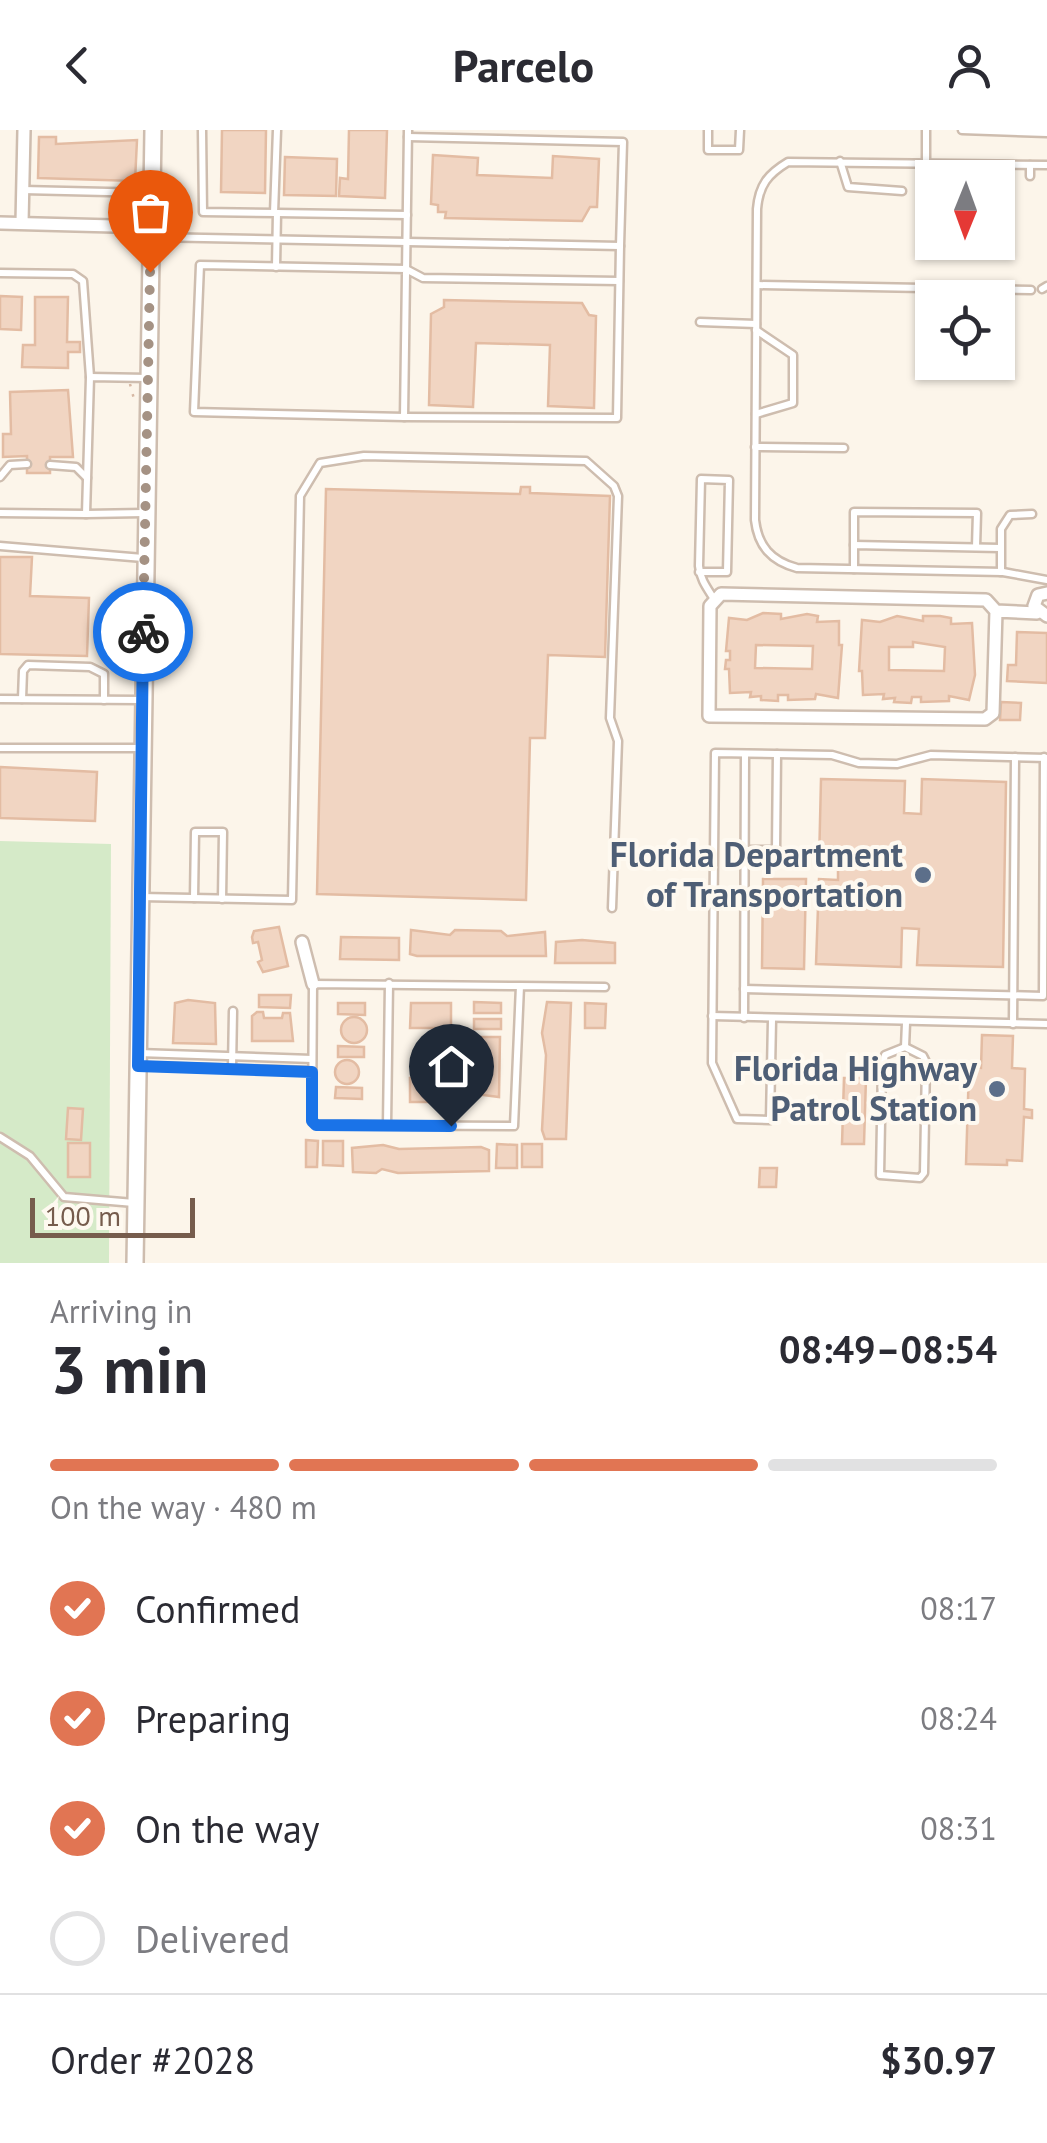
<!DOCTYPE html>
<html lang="en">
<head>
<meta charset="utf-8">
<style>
	:root { --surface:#fff; --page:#f2f2f3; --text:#2b2b33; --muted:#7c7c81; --line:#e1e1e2; --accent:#e17553 }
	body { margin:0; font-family:"PT Sans",sans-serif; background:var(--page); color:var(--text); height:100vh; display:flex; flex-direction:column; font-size:38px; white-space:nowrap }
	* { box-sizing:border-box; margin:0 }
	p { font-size:32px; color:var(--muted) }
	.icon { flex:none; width:55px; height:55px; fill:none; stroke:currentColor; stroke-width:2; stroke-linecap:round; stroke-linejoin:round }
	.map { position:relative; height:1133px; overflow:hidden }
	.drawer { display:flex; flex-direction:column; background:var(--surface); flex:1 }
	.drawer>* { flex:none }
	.needle { width:65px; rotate:181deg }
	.fabs { position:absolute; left:915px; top:30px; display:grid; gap:20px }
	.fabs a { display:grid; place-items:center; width:100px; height:100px; border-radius:0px; background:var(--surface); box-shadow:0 2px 8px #0004; font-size:50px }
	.scale { position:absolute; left:30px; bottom:25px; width:165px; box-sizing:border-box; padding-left:10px; border:5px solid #765c4d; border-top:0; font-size:28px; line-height:35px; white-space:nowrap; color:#765c4d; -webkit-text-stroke:8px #fef9f0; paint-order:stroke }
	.pin { position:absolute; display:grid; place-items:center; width:85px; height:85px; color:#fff; margin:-102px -42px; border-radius:50% 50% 50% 0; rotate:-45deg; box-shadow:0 0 10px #0007 }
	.pin .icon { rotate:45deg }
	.courier { position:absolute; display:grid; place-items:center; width:100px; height:100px; margin:-50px; border:8px solid #1a73e8; border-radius:50%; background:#fff; color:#222; box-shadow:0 2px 12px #0007 }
	.overview em { font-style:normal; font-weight:600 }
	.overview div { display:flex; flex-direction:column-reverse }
	.overview { display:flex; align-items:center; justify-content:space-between; height:170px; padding:0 50px }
	h1 { font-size:65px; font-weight:600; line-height:75px }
	.bar { display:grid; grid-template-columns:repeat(4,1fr); gap:15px 10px; align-content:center; height:120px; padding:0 50px }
	.bar i { height:12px; border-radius:8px; background:var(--line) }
	.bar .active { background:var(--accent) }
	.bar p { grid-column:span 4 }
	.line { display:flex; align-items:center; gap:25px; padding:0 50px; border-top:2px solid var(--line) }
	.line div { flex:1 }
	ol { padding:0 50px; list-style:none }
	li { display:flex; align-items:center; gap:30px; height:110px }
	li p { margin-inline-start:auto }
	li .icon { padding:10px; border-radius:50%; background:var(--accent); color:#fff; stroke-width:4 }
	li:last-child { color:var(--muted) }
	li i { width:55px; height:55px; border:5px solid var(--line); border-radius:50% }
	header { display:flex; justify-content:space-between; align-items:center; height:130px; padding:0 50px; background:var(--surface); font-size:45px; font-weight:600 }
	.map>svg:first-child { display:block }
</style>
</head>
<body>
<header><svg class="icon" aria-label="back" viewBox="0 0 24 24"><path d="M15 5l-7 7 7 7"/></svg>Parcelo<svg class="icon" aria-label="person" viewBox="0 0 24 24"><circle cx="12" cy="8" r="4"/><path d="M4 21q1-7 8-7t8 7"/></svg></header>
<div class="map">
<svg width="1047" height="1133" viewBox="0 0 1047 1133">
	<rect width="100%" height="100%" fill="#fcf5ea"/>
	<polygon fill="#d5eac8" points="0,711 111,714 109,1133 0,1133"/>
	<g fill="#f1d5c2" stroke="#e3bca3" stroke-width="2.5" fill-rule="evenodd">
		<polygon points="222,0 266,0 265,63 221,62"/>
		<polygon points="349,0 387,0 385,68 339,66 340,48 348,49"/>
		<polygon points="39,7 56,7 56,14 137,10 135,51 38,48"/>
		<polygon points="433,25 478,28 477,45 552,48 553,26 599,29 597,77 590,77 582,91 445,88 446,82 438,82 438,75 431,74"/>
		<polygon points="285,27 337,29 336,66 284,65"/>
		<polygon points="0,166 22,167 21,200 0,199"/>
		<polygon points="35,167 68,167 67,212 80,212 80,222 68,222 68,238 22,237 23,215 35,215"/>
		<polygon points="444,170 582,173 589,185 596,186 594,278 548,276 550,215 476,213 473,277 429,275 431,184 444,177"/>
		<polygon points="68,260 73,327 50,327 50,343 27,343 27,326 3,327 3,304 11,304 10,262"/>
		<polygon points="521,357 530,357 530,363 610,366 605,527 548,525 545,608 530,608 526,770 317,764 326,359 520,364"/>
		<polygon points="0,427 32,427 30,466 89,468 87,526 0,524"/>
		<path d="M763 483 781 484V489L807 484 818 486 817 492 839 491V515H842L838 568 816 564 815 569 788 570V565H778V571L761 570V566L750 567 751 562 730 563 729 539H725L726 530H730V521H726L729 488 747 490ZM756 515 813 516 812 539 755 538Z"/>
		<path d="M897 486 923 491V486H940L951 488V494L972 493 975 545 969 570 949 566V571L921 572V567H912L911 573 894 572 895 568 883 569 884 564 863 565 862 541H859L862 490 880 492ZM913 512 945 517 944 541 889 540V517H913Z"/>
		<polygon points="1017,502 1047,503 1047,553 1007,551 1008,535 1016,535"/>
		<polygon points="1001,572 1021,573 1020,590 1000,590"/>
		<polygon points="0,637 97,642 95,691 0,688"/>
		<polygon points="821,649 905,651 904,683 921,684 922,649 1006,652 1003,837 917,835 919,799 902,798 901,837 816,834 819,749 838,750 838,734 819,734"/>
		<polygon points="763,749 806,749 804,839 762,838"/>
		<polygon points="279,797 288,836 263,842 258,832 262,830 258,812 253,813 252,807 254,801"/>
		<polygon points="411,800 450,805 455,800 501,801 507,806 545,802 546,826 417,826 410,824"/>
		<polygon points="399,808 399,830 340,829 341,807"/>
		<polygon points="582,810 615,813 615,833 555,833 556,812"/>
		<polygon points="259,865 291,865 290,878 259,877"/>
		<polygon points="188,870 215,873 216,914 173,913 175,873"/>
		<polygon points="474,872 501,873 501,883 474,883"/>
		<polygon points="547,872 571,873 566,1009 545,1009 542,1000 546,925 542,903"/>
		<polygon points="338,873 365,873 365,885 338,884"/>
		<polygon points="411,873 451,873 451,898 410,898"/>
		<polygon points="585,873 606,874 605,898 585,898"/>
		<polygon points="257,882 263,882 264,888 282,888 283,883 290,883 293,911 252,911 252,886"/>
		<circle cx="354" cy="900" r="13"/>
		<rect x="474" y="889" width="27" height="10"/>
		<polygon points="982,905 1013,906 1012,938 1025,939 1024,979 1032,980 1032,988 1024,987 1022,1031 1007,1030 1007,1035 966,1034 969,937 981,938"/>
		<polygon points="478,907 500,907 499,967 475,964"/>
		<polygon points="338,916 364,917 364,927 338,927"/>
		<circle cx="347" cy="942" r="12"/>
		<rect x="410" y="948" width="20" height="24"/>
		<polygon points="844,948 866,948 864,1014 842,1014"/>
		<polygon points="437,950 456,951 455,973 436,972"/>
		<polygon points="336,957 362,958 362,969 335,968"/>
		<polygon points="68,978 83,979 81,1010 66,1009"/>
		<polygon points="306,1010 318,1011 317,1037 306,1037"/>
		<polygon points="323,1011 343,1011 343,1036 323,1035"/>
		<rect x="68" y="1013" width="22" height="34"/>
		<polygon points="497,1014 517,1015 517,1038 496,1038"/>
		<rect x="522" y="1014" width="20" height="23"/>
		<polygon points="383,1015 399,1019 481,1017 489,1020 489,1041 398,1043 382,1039 376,1043 353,1042 352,1018"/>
		<polygon points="760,1038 777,1038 776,1057 759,1057"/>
	</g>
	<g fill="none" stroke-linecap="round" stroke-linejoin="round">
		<g stroke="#cebdaf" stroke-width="11">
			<g id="service">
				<polyline points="202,0 203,82 277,83 276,137"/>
				<path d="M408 0C407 96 405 191 404 287L194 282 200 135 406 139 423 148 619 151"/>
				<polyline points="708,0 708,20 739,20 740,0"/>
				<polyline points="962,0 1047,3"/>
				<polyline points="840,31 848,57 902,61"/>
				<polyline points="926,33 926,0"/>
				<path d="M1047 35 788 32C768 44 759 55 757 79L755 390C758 416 771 431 797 438L1003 442 1047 450"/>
				<polyline points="1030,46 1030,35"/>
				<polyline points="23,60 150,63"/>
				<polyline points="274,83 277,0"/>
				<polyline points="277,83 407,85"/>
				<polyline points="152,107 620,116 623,12 408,7"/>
				<polyline points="0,143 73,144 83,151 90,247"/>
				<polyline points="757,155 1031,160"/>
				<polyline points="1042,159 1047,156"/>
				<polyline points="700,192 756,194"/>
				<polyline points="756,284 793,273 793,225 756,200"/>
				<polyline points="404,287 617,288 620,116"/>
				<polyline points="755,317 844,318"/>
				<polyline points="50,335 76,337 87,348"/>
				<polyline points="0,347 10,335 27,334"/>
				<polyline points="0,383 86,384"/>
				<polyline points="144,383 86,384 90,247 148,248"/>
				<polyline points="854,415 854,382 977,383 976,417"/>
				<polyline points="0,416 143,428"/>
				<polyline points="854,439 854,415 1000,418"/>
				<path d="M699 442H727L729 350 701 349 699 436C700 449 707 458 714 469"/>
				<polyline points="1001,442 1001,399 1010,385 1032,384"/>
				<polyline points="0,569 141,570"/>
				<polyline points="22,569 23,541 28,535 90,537 104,544 104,570"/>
				<polyline points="0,618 141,618"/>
				<polyline points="745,720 776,720 777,624"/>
				<polyline points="141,767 292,770 300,366 320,333 364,326 586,331 614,356 618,366 610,588 618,611 612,778"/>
				<polyline points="194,768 195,702 223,702 222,769"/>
				<polyline points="520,856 313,854 312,991 317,995 514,996 520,856 605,857"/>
				<polyline points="744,859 1043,866 1044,627"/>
				<polyline points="712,886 1047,894"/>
				<polyline points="744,888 745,624"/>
				<polyline points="772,890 770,990 737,989 712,933 715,623 832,625 859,633 897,634 931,625 1047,628"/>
				<polyline points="1013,894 1015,627"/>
				<polygon points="905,917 923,926 926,932 924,1043 920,1048 880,1045 882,937 885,925"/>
				<polyline points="905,917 906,893"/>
				<polyline points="139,923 312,929"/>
				<polyline points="139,936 312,941"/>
				<polyline points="232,938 233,881"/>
				<polyline points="387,995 389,853"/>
				<polyline points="0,1007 30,1026 64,1067 134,1073"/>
			</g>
		</g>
		<g stroke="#cebdaf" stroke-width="16">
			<g id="minor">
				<polyline points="0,93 151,97"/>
				<polyline points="22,93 24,0"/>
				<polyline points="1047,463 1038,465 1034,476 1047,486"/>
				<polyline points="996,481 986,470 721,464 710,476 709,586 985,589 993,583 996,481 1037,483"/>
				<polyline points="302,812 313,854"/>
			</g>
		</g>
		<g stroke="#cebdaf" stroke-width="20">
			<polyline id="tertiary" points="135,1133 153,0"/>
		</g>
		<polyline stroke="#d6b8a4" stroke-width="2.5" stroke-dasharray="2.5 8" stroke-linecap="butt" points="130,254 134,269"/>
		<use href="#service" stroke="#fff" stroke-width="6"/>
		<use href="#minor" stroke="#fff" stroke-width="11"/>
		<use href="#tertiary" stroke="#fff" stroke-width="15"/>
	</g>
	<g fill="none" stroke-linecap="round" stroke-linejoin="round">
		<polyline stroke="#a59284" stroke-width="10" stroke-dasharray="0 18" points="143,502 150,142"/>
		<polyline stroke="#1a73e8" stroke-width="12" points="143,502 138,936 312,942 312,991 316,995 451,996"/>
	</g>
	<g fill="#5c6f8a" stroke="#fef9f0" stroke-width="4">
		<circle cx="923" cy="745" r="10"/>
		<circle cx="997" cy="959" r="10"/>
	</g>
	<g text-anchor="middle" stroke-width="8" stroke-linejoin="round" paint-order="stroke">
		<g font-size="35" font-weight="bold" fill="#4e5e75" stroke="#fef9f0" text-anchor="end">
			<text x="903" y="737">Florida Department<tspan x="903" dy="40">of Transportation</tspan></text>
			<text x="977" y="951">Florida Highway<tspan x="977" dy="40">Patrol Station</tspan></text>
		</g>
	</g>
</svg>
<div class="fabs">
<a><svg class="needle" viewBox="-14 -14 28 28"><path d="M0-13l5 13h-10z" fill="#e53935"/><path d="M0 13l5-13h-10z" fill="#7c7c81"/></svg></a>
<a><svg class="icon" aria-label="locate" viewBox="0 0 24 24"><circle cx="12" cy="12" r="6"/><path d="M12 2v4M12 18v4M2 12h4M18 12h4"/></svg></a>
</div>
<div class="scale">100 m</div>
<div class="pin" style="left:150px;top:142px;background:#ea580c"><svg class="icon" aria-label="bag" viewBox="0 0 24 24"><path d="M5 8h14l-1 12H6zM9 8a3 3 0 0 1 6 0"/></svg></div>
<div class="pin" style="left:451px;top:996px;background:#1f2937"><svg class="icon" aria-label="home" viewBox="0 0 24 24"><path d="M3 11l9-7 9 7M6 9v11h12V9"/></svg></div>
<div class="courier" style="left:143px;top:502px"><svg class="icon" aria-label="bike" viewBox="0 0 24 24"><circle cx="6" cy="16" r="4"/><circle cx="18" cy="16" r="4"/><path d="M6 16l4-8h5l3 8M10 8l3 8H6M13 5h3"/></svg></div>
</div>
<section class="drawer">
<div class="overview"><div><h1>3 min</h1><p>Arriving in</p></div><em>08:49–08:54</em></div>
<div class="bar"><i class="active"></i><i class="active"></i><i class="active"></i><i></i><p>On the way · 480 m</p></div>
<ol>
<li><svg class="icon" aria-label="check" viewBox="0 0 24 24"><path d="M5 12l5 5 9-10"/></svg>Confirmed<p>08:17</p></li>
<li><svg class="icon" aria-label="check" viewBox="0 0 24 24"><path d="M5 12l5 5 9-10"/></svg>Preparing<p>08:24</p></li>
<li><svg class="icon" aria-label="check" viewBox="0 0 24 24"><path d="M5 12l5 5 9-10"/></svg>On the way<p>08:31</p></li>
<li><i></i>Delivered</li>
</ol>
<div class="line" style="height:130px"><div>Order #2028</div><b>$30.97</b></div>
</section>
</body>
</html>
